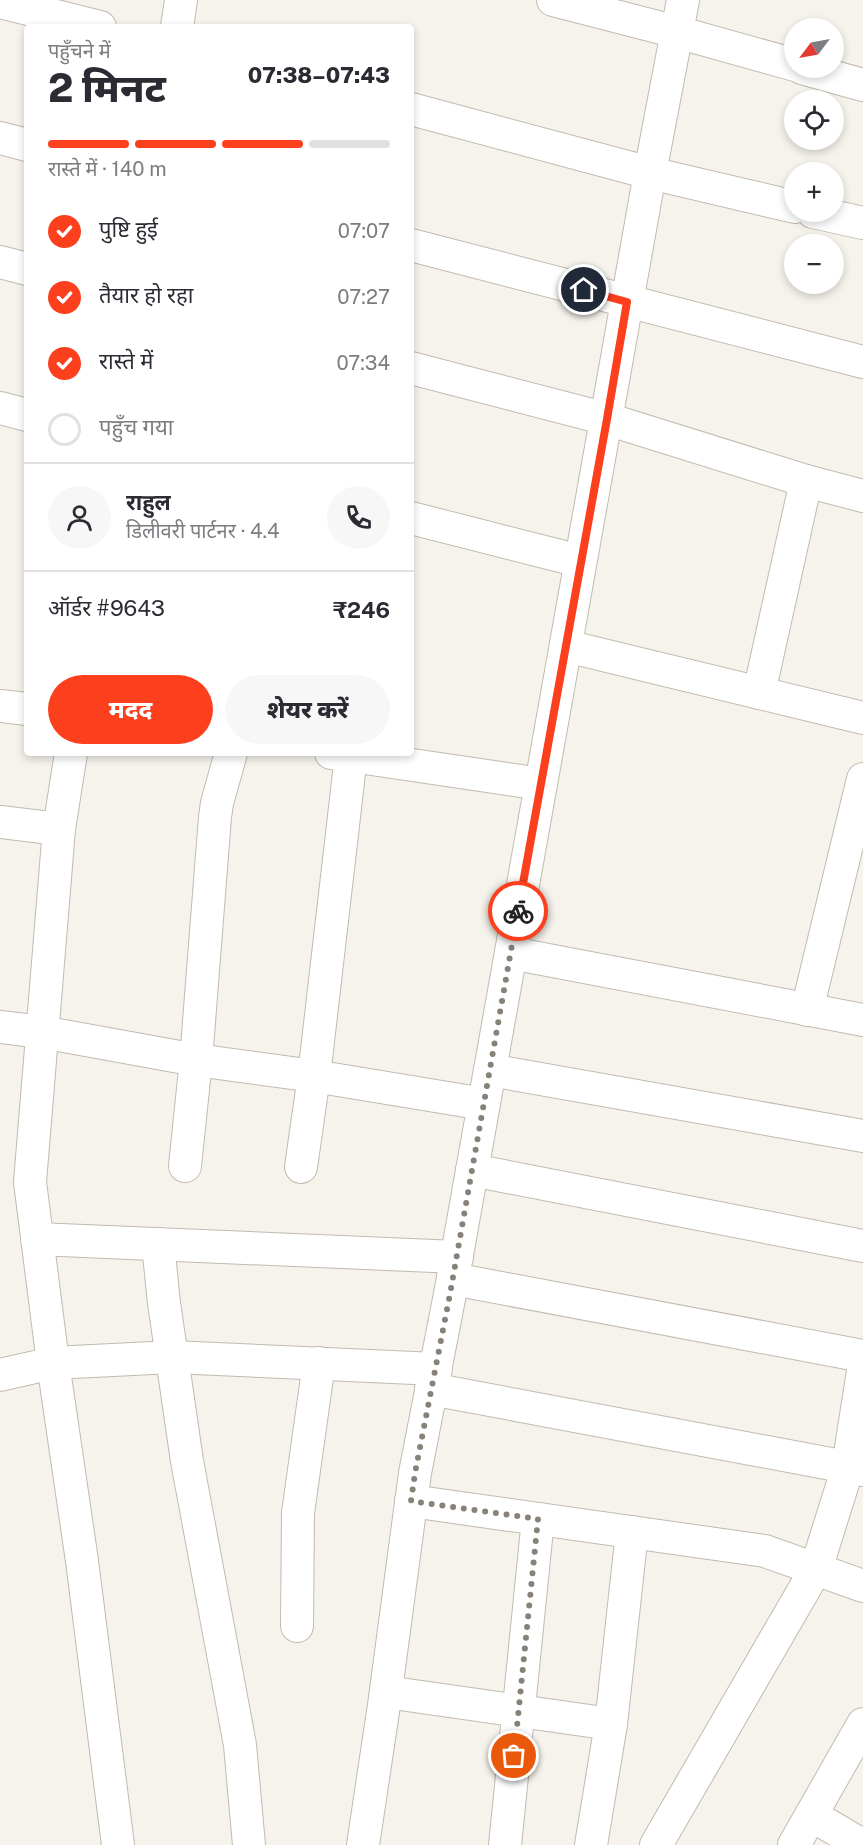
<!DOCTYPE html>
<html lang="hi">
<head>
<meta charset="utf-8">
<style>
	:root { --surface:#fff; --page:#f7f7f7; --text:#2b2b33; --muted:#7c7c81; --line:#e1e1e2; --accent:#fc3f1d }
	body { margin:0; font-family:"Public Sans","Noto Sans Devanagari",sans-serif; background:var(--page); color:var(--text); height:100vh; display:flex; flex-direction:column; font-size:22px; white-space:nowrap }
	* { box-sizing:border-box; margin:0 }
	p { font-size:20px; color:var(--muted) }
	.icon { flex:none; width:33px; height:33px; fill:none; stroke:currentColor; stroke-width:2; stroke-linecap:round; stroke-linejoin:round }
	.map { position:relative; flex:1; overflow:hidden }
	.sheet { position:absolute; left:24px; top:24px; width:390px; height:732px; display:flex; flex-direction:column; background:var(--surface); border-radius:6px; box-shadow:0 3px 9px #0003 }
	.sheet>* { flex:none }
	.needle { width:39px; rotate:238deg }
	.tools { position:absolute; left:784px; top:18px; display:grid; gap:12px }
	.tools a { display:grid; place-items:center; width:60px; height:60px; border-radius:50%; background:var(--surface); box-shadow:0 3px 9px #0003; font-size:30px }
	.pin { position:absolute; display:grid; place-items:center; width:51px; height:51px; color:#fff; margin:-26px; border:3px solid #fff; border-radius:50%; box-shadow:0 2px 6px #0007 }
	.courier { position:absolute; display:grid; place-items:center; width:60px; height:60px; margin:-30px; border:4px solid #fc3f1d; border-radius:50%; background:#fff; color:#222; box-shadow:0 2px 8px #0007 }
	.headline em { font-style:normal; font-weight:800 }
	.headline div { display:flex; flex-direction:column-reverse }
	.headline { display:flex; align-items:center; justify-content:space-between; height:102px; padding:0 24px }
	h1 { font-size:39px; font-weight:800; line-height:45px }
	.bar { display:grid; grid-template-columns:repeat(4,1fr); gap:9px 6px; align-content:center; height:72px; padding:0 24px }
	.bar i { height:8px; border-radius:4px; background:var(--line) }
	.bar .selected { background:var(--accent) }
	.bar p { grid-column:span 4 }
	.line { display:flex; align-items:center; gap:15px; padding:0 24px; border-top:2px solid var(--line) }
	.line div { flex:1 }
	.round { display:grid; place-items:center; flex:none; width:63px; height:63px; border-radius:32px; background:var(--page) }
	ol { padding:0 24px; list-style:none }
	li { display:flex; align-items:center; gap:18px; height:66px }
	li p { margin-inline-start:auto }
	li .icon { padding:6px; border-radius:50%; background:var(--accent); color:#fff; stroke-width:4 }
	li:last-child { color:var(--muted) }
	li i { width:33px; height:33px; border:3px solid var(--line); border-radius:50% }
	.primary-button { display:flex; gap:12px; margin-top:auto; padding:12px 24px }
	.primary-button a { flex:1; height:69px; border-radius:36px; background:var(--accent); color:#fff; font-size:24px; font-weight:800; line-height:69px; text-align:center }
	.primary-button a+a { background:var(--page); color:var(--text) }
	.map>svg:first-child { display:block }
</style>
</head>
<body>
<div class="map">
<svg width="863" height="1845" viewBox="0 0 863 1845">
	<rect width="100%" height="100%" fill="#f6f3ec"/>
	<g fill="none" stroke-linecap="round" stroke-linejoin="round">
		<g stroke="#c2bbae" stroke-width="34">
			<g id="minor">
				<polyline points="553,0 677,32 795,65"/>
				<polyline points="0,2 100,27"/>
				<polyline points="177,27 181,0"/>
				<polyline points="802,68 863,85"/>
				<polyline points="411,109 650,173 795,207"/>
				<polyline points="0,138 27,145"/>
				<polyline points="813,212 863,223"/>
				<polyline points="411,245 863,362"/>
				<polyline points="0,262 27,269"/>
				<polyline points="411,368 607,419 806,481 863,496"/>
				<polyline points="0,408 27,415"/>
				<polyline points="411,518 580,561"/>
				<polyline points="566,646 863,718"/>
				<polyline points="759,693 806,481"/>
				<polyline points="0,706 27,709"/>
				<polyline points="71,753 59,829 30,1182 53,1363 82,1561 118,1845"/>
				<polyline points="331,753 541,784"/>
				<polyline points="0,822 59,829"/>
				<polyline points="511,953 863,1020"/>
				<polyline points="807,1010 863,779"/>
				<polyline points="0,1027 42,1032 196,1060 314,1076 484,1104"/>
				<polyline points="490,1070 863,1136"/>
				<polyline points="185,1166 196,1060 215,817 217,803 231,753"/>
				<polyline points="301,1167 314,1076 351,756"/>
				<polyline points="472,1170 863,1246"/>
				<polyline points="37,1239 457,1257"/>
				<polyline points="158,1244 164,1303 187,1461 240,1745 249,1845"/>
				<polyline points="453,1279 863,1356"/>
				<polyline points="0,1375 53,1363 172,1357 436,1369"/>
				<polyline points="431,1389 863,1470"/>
				<polyline points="411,1501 765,1551 863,1586"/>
				<polyline points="297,1626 298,1513 319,1363"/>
				<polyline points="386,1692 611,1724"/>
				<polyline points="811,1815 862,1845"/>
				<polyline points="363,1845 384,1705 415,1473 450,1294 650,173 683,0"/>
				<polyline points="505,1845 538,1519"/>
				<polyline points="591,1845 611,1724 632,1532"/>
				<polyline points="656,1845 816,1569 848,1467 863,1371"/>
				<polyline points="794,1845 863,1724"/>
			</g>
		</g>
		<use href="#minor" stroke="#fff" stroke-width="32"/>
	</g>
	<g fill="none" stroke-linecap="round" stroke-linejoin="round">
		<polyline stroke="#878178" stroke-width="6" stroke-dasharray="0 10.8" points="514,1756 538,1519 411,1501 415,1473 450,1294 518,911"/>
		<polyline stroke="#fc3f1d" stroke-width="8" points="518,911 607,419 627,302 584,290"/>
	</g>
</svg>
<div class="tools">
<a><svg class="needle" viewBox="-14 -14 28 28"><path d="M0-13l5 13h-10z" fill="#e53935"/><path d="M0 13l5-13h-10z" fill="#7c7c81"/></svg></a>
<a><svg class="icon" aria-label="locate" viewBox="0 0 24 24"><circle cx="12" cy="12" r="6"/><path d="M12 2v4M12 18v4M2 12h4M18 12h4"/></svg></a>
<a>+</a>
<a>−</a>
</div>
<div class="pin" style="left:514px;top:1756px;background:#ea580c"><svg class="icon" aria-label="bag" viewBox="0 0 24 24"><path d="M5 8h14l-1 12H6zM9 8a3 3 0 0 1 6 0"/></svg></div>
<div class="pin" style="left:584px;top:290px;background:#1f2937"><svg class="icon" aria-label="home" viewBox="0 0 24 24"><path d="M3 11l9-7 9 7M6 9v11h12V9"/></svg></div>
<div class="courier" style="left:518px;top:911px"><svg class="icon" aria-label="bike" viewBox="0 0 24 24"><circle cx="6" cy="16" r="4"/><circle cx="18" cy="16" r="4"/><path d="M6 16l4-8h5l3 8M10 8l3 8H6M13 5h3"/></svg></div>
<section class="sheet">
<div class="headline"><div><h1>2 मिनट</h1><p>पहुँचने में</p></div><em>07:38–07:43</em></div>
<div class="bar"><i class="selected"></i><i class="selected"></i><i class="selected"></i><i></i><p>रास्ते में · 140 m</p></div>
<ol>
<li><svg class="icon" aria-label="check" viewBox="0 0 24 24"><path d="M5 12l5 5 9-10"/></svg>पुष्टि हुई<p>07:07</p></li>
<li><svg class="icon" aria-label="check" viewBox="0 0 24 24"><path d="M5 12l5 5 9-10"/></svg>तैयार हो रहा<p>07:27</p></li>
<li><svg class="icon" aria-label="check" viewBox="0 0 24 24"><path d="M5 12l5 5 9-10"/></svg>रास्ते में<p>07:34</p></li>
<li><i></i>पहुँच गया</li>
</ol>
<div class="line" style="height:108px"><a class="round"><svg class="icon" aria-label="person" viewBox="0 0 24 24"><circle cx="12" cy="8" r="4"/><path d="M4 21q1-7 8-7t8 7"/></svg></a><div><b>राहुल</b><p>डिलीवरी पार्टनर · 4.4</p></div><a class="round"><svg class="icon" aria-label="phone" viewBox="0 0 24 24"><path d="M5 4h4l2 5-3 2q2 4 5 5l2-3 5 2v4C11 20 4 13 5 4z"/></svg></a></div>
<div class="line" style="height:78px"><div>ऑर्डर #9643</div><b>₹246</b></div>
<div class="primary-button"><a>मदद</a><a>शेयर करें</a></div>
</section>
</div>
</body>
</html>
